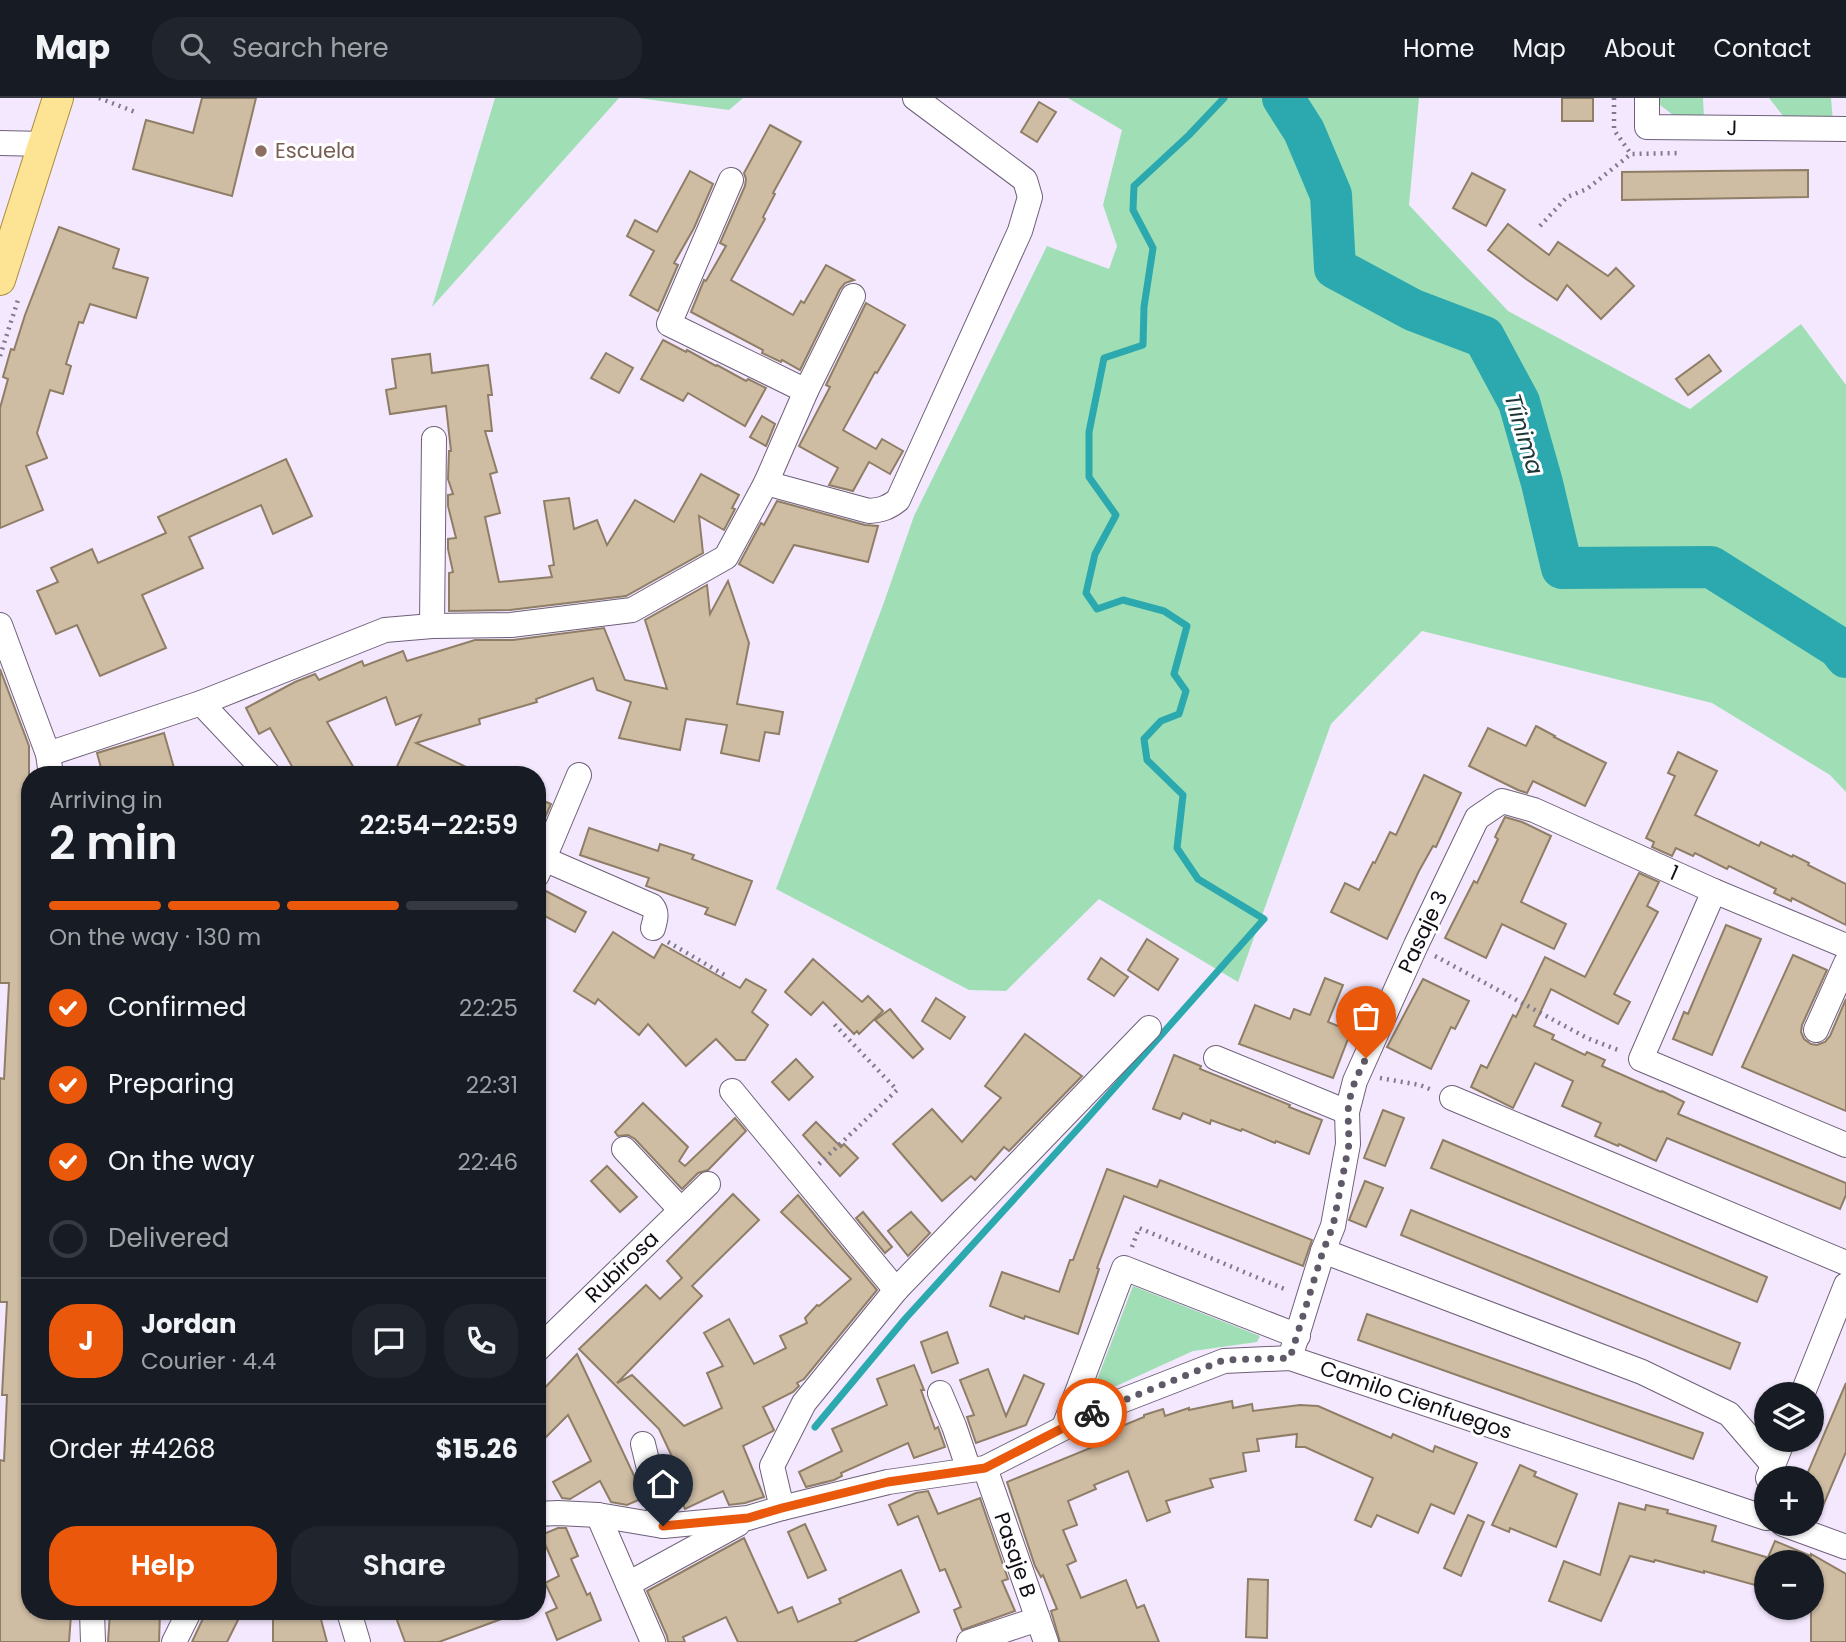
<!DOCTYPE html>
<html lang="en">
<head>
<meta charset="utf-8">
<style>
	:root { --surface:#171b24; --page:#20242c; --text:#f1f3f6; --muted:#9ea1a6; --line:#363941; --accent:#ea580c }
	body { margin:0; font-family:Poppins,sans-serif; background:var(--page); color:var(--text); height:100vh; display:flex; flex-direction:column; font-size:26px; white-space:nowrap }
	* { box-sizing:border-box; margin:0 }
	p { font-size:23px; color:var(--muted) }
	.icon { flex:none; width:38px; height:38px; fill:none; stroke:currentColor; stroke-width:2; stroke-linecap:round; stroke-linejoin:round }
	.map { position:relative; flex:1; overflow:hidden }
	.drawer { position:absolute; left:21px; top:668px; width:525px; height:854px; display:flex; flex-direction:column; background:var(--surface); border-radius:28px; box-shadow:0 2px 5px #0004 }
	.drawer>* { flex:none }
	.fabs { position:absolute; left:1754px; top:1284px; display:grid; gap:14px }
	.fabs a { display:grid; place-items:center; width:70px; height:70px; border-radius:50%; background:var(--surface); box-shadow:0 2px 5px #0004; font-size:35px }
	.pin { position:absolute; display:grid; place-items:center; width:60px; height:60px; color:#fff; margin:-72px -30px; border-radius:50% 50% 50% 0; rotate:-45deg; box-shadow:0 0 7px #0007 }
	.pin .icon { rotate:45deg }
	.courier { position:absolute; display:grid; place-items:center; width:70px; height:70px; margin:-35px; border:5px solid #ea580c; border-radius:50%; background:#fff; color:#222; box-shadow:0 2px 9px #0007 }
	.head em { font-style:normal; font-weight:600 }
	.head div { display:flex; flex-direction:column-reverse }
	.head { display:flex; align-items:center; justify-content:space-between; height:119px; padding:0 28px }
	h1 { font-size:46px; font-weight:600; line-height:52px }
	.bar { display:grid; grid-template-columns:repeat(4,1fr); gap:10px 7px; align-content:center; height:84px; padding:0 28px }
	.bar i { height:9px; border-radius:5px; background:var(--line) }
	.bar .selected { background:var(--accent) }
	.bar p { grid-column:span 4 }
	.line { display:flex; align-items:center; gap:18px; padding:0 28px; border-top:2px solid var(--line) }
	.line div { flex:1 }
	.round { display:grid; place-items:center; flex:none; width:74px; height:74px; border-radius:28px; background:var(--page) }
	ol { padding:0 28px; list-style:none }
	li { display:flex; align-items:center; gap:21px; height:77px }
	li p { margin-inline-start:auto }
	li .icon { padding:7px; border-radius:50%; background:var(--accent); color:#fff; stroke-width:4 }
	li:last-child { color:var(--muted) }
	li i { width:38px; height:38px; border:4px solid var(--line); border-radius:50% }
	.button { display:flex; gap:14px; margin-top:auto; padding:14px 28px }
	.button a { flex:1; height:80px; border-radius:28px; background:var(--accent); color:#fff; font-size:28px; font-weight:600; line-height:80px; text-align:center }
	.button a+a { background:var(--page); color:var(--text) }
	header { display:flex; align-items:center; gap:42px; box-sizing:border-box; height:98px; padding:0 35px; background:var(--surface); border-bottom:2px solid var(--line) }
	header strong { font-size:33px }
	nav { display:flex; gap:38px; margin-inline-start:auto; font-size:24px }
	.search { width:490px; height:63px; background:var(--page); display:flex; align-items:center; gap:18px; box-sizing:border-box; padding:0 24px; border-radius:28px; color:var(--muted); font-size:26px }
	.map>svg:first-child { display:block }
</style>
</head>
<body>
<header>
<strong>Map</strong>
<div class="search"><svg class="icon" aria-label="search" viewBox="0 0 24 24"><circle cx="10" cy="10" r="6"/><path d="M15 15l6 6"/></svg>Search here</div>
<nav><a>Home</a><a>Map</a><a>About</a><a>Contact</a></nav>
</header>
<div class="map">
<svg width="1846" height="1544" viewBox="0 0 1846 1544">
	<rect width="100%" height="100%" fill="#f4e8ff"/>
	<g fill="#a0dfb6">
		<polygon points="495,0 619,0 432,209"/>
		<polygon points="638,0 743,0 729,12"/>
		<polygon points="1068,0 1419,0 1409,107 1508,213 1690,311 1801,226 1846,287 1846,694 1830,677 1712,605 1422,533 1331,626 1238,884 1099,801 1006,893 969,892 776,791 883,507 914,418 1047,148 1109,171 1117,148 1103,107 1122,32"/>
		<polygon points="1660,0 1703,0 1704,20 1677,20 1660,7"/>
		<polygon points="1769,0 1831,0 1833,24 1787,23"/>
		<polygon points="1133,1188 1260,1238 1257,1244 1193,1253 1090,1300"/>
	</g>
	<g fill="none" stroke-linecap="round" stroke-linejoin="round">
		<polyline stroke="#2ca9ae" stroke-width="7" points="815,1329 905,1221 1085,1023 1264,821 1198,781 1177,750 1183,697 1147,662 1144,641 1161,623 1179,616 1186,593 1174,576 1187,528 1164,513 1123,502 1097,511 1086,495 1095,456 1116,417 1089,379 1089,334 1104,260 1143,247 1144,209 1153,150 1133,112 1134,88 1189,37 1224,0"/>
		<polyline stroke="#2ca9ae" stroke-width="42" points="1283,0 1304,33 1331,97 1335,170 1413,212 1484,239 1519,304 1542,385 1562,470 1711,469 1838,549 1846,559"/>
	</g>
	<g fill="#cebca3" stroke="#8f7e66" stroke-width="2">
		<polygon points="202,0 256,0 232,98 133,71 146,22 193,35"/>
		<rect x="1562" y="0" width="31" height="23"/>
		<polygon points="1039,4 1056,14 1037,44 1021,34"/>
		<polygon points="770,27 801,44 773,95 775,96 763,119 765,121 731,182 793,217 801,203 804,205 826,167 854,182 845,185 840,191 800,272 782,262 781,264 762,255 763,252 691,214 704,182 706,183 726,148 720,145 745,88 746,81 744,75"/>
		<polygon points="1808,72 1808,99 1622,102 1622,74"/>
		<polygon points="690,73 713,86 694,130 674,165 678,167 658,213 630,197 654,153 627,138 635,122 657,134"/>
		<polygon points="1472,75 1505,92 1486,128 1453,110"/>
		<polygon points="1508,126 1549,157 1558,144 1608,178 1616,170 1634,188 1601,221 1567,187 1557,202 1526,181 1488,152"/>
		<polygon points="59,129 119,151 113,170 148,180 136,220 90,206 83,225 79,224 66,266 71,268 63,296 50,292 37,335 47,360 26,368 43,412 0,430 0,310 8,281 3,279 11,251 14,252 25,217"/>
		<polygon points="866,205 905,227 877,275 875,274 843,332 876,351 882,341 903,353 890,376 869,364 853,393 829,387 838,370 799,348 830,289 826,287"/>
		<polygon points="663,242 686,254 687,252 716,268 717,267 746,283 748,281 766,290 745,328 688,295 683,303 641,281"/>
		<polygon points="606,255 633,270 619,295 591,280"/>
		<polygon points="430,256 432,275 488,267 492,297 488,297 492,333 485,333 497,374 490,376 500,415 485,419 499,484 552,479 549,468 554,467 544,403 569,400 574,431 597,422 607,447 635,402 674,424 701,376 739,397 732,410 735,411 724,432 699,418 703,455 626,498 510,512 449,513 449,475 453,474 448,451 448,441 456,440 448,408 448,397 453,396 448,381 449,353 451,353 446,308 390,316 386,292 396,290 392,261"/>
		<polygon points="1709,257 1721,273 1688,297 1676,281"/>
		<polygon points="762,318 775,326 766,348 750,339"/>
		<polygon points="286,361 312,418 273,436 261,407 189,439 203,470 142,497 166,550 100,578 77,527 56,536 37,493 58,484 51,470 92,451 98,465 166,435 158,419"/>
		<polygon points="777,403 865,427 878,428 868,464 794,447 773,485 739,466 761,425 764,427"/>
		<polygon points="728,483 749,545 737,606 783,614 779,636 765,634 759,663 721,655 727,627 686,621 680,652 619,640 631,604 597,592 593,580 536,601 537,604 479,621 480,626 416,645 483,677 393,677 421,617 396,627 386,599 327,624 358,677 297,677 270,630 259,636 246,610 295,584 315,576 319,582 362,563 364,568 403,553 407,563 475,542 513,542 604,530 625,582 667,591 645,522 707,487 710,516"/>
		<polygon points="0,571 29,648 30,1514 69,1514 69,1517 71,1517 69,1544 0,1544 0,1362 4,1363 7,1297 2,1297 7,1204 0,1204 0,980 4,981 9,885 0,885"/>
		<polygon points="1536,628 1555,638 1554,639 1606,665 1585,708 1533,683 1527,695 1518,692 1469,668 1488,630 1526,648"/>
		<polygon points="164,635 176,677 103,677 97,655"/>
		<polygon points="1678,654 1717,673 1695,717 1759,748 1761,744 1792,759 1793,757 1809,765 1808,767 1846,786 1846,827 1792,800 1791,803 1774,795 1776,791 1729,768 1727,771 1695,755 1693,758 1676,750 1672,758 1652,749 1654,744 1646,740 1675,678 1668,675"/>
		<polygon points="1424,677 1461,695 1436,749 1433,748 1419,773 1387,841 1331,814 1345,785 1359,792 1373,764 1375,765 1390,734 1396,737"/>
		<polygon points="537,700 551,706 537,738"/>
		<polygon points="1505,719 1522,724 1551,738 1521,804 1566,826 1554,851 1502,826 1486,860 1445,840 1474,783 1477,785 1498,741 1495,739"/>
		<polygon points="589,730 658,753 660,746 694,757 692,761 752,783 735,827 705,816 708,810 646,788 649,780 580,757"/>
		<polygon points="1639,775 1659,784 1647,808 1658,814 1614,896 1630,904 1618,926 1551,891 1534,928 1554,937 1552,941 1585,957 1587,954 1605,962 1602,968 1661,994 1662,993 1684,1004 1678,1016 1846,1085 1846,1097 1840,1111 1667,1040 1656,1063 1619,1046 1618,1048 1595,1038 1601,1025 1562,1008 1573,983 1535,965 1513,1010 1471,989 1481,967 1487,970 1513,917 1516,919 1545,859 1585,879"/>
		<polygon points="542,791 586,814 575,834 537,814 537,792"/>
		<polygon points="1726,827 1761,841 1712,957 1673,941 1684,914 1688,916"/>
		<polygon points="613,834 654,860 662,846 740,890 746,881 766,892 752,914 768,927 745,962 736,962 716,941 686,968 648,926 639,937 598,901 595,906 574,893"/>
		<polygon points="1147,841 1178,861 1158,892 1128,872"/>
		<polygon points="1793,857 1827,872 1802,927 1801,934 1804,941 1811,946 1817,947 1825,944 1830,938 1846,901 1846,1013 1742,969"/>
		<polygon points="1101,860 1128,879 1114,898 1088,881"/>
		<polygon points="813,861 862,904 868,898 883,913 859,936 857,933 854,936 823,904 811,917 785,894"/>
		<polygon points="1325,880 1343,887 1328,924 1351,933 1333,980 1239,946 1255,907 1290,921 1294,911 1310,917"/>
		<polygon points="1423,881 1469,903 1455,931 1451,929 1431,971 1387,949"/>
		<polygon points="936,900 965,919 950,941 922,923"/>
		<polygon points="890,911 923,951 913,960 875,922"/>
		<polygon points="1025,936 1082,978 1009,1053 1004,1049 975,1082 971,1078 942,1103 893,1046 932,1011 962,1044 1001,1000 985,988"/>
		<polygon points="1174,957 1201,968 1200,971 1290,1007 1289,1009 1322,1022 1309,1056 1276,1043 1275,1045 1242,1031 1241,1033 1211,1022 1210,1026 1183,1015 1180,1021 1153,1011"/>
		<polygon points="796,961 813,979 789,1002 772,984"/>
		<polygon points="643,1005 688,1049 679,1063 685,1068 735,1020 746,1033 708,1072 698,1075 682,1091 635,1041 628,1037 618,1038 615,1034"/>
		<polygon points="1383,1012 1404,1020 1385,1068 1364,1060"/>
		<polygon points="816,1024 841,1049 844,1046 858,1060 840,1078 803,1037"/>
		<polygon points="1443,1042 1767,1179 1757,1204 1431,1070"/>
		<polygon points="607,1068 637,1099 620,1114 591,1083"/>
		<polygon points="1107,1071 1157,1089 1160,1082 1312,1142 1303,1168 1124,1098 1097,1170 1099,1171 1078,1236 1025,1218 1024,1221 990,1208 1002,1174 1059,1194 1070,1162 1073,1162"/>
		<polygon points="1365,1083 1383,1090 1366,1129 1349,1122"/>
		<polygon points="733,1096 759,1122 692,1188 702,1198 617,1285 632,1277 684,1328 722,1310 707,1275 723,1268 704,1235 729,1221 754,1266 786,1250 780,1238 807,1225 805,1220 817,1207 819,1208 851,1181 781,1114 798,1097 877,1192 804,1281 797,1285 799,1288 793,1294 763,1309 774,1332 773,1333 743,1348 764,1399 745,1405 729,1407 723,1393 685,1411 667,1371 676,1367 659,1331 579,1251 646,1187 660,1201 682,1180 667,1163"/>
		<polygon points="1411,1112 1740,1245 1730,1271 1401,1137"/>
		<polygon points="863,1114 892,1149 885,1155 856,1120"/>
		<polygon points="911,1114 930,1135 908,1158 888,1133"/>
		<polygon points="1367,1216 1703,1335 1693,1361 1358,1242"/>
		<polygon points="947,1234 958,1265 932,1275 921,1244"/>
		<polygon points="577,1256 637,1384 641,1401 627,1407 611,1404 600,1383 570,1401 562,1400 553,1384 591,1363 568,1317 537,1348 537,1298"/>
		<polygon points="914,1267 924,1292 921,1292 935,1331 938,1329 945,1349 914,1360 908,1345 841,1375 842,1378 834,1382 806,1389 799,1374 842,1353 832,1331 887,1307 877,1281"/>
		<polygon points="988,1271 1006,1318 1024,1277 1044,1286 1026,1327 976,1345 967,1319 974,1317 960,1282"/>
		<polygon points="1846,1285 1846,1354 1817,1422 1811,1420 1811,1381 1805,1381"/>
		<polygon points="1232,1303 1233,1310 1252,1306 1253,1313 1300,1307 1318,1308 1391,1340 1393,1336 1433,1354 1435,1348 1477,1365 1454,1416 1431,1406 1418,1435 1377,1417 1371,1429 1355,1422 1373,1380 1305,1349 1296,1349 1297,1336 1257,1341 1259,1353 1243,1355 1246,1373 1210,1381 1213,1389 1166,1403 1170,1414 1147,1423 1128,1373 1094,1387 1096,1391 1068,1403 1077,1427 1063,1432 1076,1463 1067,1467 1081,1500 1126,1482 1137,1510 1144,1507 1159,1544 1060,1544 1051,1513 1057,1511 1043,1477 1041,1479 1035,1468 1007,1384 1115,1340 1112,1332 1144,1319 1144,1317 1163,1311 1165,1318 1189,1310 1189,1312"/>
		<polygon points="1520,1367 1536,1374 1534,1378 1577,1396 1556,1449 1510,1430 1509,1434 1492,1427"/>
		<polygon points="928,1393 938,1416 980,1400 1008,1481 1002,1483 1015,1513 962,1532 954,1512 961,1509 945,1471 940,1473 918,1418 898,1427 889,1407 916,1395"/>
		<polygon points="1619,1405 1645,1412 1646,1407 1668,1412 1667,1415 1716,1428 1712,1443 1766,1459 1766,1464 1775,1443 1811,1458 1811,1456 1846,1476 1846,1544 1811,1544 1811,1465 1766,1465 1766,1490 1704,1473 1704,1475 1655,1462 1654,1464 1630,1458 1601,1523 1549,1503 1564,1463 1600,1477"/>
		<polygon points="1468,1417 1484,1424 1461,1478 1444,1470"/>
		<polygon points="805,1426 826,1472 808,1480 788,1434"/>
		<polygon points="558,1430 566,1430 578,1458 571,1461 587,1497 590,1495 601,1522 557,1542 546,1515 557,1510 545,1485 559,1478 541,1437"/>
		<polygon points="744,1440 778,1515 792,1509 798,1524 841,1505 839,1501 901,1472 919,1514 854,1544 738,1544 726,1519 683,1539 685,1544 668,1544 667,1538 647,1493"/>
		<polygon points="1248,1481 1268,1482 1267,1540 1246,1539"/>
		<polygon points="110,1514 160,1514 159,1544 108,1544"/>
		<polygon points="206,1514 242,1514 227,1544 192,1544"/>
		<polygon points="273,1514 319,1514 327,1544 273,1544"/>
		<polygon points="394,1514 515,1514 515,1516 439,1544 405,1544"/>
	</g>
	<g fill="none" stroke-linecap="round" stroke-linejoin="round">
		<g stroke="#6d6078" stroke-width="26">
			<g id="minor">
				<polyline points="1647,0 1647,29 1846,31"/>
				<polyline points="0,45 44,46"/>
				<polyline points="731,82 669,226 806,293"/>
				<path d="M766 385 869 413C881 412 888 410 898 402L1020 133 1030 99 1025 82 915 0"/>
				<polyline points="0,527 48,656 51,677"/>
				<polyline points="432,528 434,341"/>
				<polyline points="201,605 269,677"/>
				<polyline points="48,656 201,605 385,532 432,528 511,527 632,512 726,459 766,385 806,293 853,198"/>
				<path d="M544 761 652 808C658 815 655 822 653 830"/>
				<polyline points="537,777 579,677"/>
				<polyline points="1714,793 1641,961 1846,1047"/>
				<polyline points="1816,932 1846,865"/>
				<polyline points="1216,960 1347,1014"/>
				<polyline points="732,993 896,1192"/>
				<polyline points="1452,1000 1846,1165"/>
				<polyline points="624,1051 681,1112"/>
				<polyline points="1323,1153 1642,1274 1729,1316 1773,1367"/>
				<polyline points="537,1252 708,1086"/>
				<polyline points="1290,1260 1323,1153 1333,1128 1348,1046 1347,1014 1355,983 1416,847 1477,720 1502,703 1534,712 1714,793 1846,848"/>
				<polyline points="940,1295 954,1328 969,1372"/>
				<polyline points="1802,1297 1846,1187"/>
				<polyline points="1064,1329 1124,1170 1298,1238"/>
				<polyline points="643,1346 663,1428"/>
				<polyline points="985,1370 1046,1544"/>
				<polyline points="1768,1380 1783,1342"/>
				<polyline points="782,1410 772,1368 804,1305 896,1192 1149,930"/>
				<polyline points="537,1416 558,1415 598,1417 663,1428 748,1420 782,1410 888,1384 985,1370 1103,1310 1224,1263 1290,1260 1766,1420"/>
				<polyline points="598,1417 653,1544"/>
				<polyline points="1783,1426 1846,1449"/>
				<polyline points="628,1486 738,1426"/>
				<polyline points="92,1514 93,1544"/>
				<polyline points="349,1514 358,1544"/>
				<polyline points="174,1544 189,1514"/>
				<polyline points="969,1544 1038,1521"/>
			</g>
		</g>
		<g stroke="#a98d3a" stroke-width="32">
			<polyline id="major" points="0,182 58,0"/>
		</g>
		<g stroke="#827a8a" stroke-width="4.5" stroke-dasharray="2 5" stroke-linecap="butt">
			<polyline points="99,0 138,15"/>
			<polyline points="1614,0 1614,32 1631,56 1681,55"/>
			<polyline points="1540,128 1567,99 1587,91 1631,56"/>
			<polyline points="0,258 18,202"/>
			<polyline points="668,844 728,879"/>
			<polyline points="1435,858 1587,940 1621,953"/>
			<polyline points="1380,980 1420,987 1432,992"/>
			<polyline points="819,1066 897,992 834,926"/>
			<polyline points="1132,1149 1139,1130 1287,1192"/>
		</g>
		<use href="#minor" stroke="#fff" stroke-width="24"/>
		<use href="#major" stroke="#fde495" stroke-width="30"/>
	</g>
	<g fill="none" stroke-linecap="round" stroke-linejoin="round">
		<polyline stroke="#605967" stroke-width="7" stroke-dasharray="0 12.6" points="1092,1315 1224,1262 1290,1260 1323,1153 1333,1128 1349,1046 1348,1014 1349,1003 1355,983 1366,960"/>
		<polyline stroke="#ea580c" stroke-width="9" points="663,1428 748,1420 782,1410 888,1384 985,1370 1092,1315"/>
	</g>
	<circle fill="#8d6e63" stroke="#fff" stroke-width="2.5" cx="261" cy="53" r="7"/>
	<g text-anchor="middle" stroke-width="6" stroke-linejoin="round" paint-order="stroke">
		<g font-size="21" fill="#110c15" stroke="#fff">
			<text transform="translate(1732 30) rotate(1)" y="7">J</text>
			<text transform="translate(1674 775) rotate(24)" y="7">1</text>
			<text transform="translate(1423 834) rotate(-65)" y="7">Pasaje 3</text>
			<text transform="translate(622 1169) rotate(-44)" y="7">Rubirosa</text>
			<text transform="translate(1416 1302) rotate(19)" y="7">Camilo Cienfuegos</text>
			<text transform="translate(1015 1457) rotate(71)" y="7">Pasaje B</text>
		</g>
		<g font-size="21" fill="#785e54" stroke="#fff" text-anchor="start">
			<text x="275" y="60">Escuela</text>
		</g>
		<g font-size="23" font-style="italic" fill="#1d3738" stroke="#fff">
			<text transform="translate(1524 336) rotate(73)" y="8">Tíinima</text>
		</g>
	</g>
</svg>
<div class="fabs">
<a><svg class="icon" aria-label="layers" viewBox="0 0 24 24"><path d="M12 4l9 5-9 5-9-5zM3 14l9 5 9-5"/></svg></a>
<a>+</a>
<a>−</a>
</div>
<div class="pin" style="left:1366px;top:960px;background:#ea580c"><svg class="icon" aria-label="bag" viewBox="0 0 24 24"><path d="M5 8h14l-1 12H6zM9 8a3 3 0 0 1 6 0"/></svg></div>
<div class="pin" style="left:663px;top:1428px;background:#1f2937"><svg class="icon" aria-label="home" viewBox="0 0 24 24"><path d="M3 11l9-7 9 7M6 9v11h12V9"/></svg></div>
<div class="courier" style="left:1092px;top:1315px"><svg class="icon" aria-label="bike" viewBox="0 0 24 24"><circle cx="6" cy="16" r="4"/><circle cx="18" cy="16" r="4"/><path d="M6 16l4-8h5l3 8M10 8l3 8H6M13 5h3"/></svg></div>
<section class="drawer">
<div class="head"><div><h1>2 min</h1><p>Arriving in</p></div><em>22:54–22:59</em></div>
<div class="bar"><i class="selected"></i><i class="selected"></i><i class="selected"></i><i></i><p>On the way · 130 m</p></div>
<ol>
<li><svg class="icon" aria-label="check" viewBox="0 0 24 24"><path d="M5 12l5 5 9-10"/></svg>Confirmed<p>22:25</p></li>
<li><svg class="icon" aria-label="check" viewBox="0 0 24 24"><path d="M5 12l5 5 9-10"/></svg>Preparing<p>22:31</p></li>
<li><svg class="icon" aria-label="check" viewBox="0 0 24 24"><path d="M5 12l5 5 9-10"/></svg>On the way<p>22:46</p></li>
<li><i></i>Delivered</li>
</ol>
<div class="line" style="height:126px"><b class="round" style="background:var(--accent);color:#fff">J</b><div><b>Jordan</b><p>Courier · 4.4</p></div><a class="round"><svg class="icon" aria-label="chat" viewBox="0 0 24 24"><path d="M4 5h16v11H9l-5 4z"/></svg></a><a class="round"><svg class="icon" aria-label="phone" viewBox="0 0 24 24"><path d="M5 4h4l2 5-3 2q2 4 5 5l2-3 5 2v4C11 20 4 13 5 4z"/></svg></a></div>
<div class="line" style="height:91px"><div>Order #4268</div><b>$15.26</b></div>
<div class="button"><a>Help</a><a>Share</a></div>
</section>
</div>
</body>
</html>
